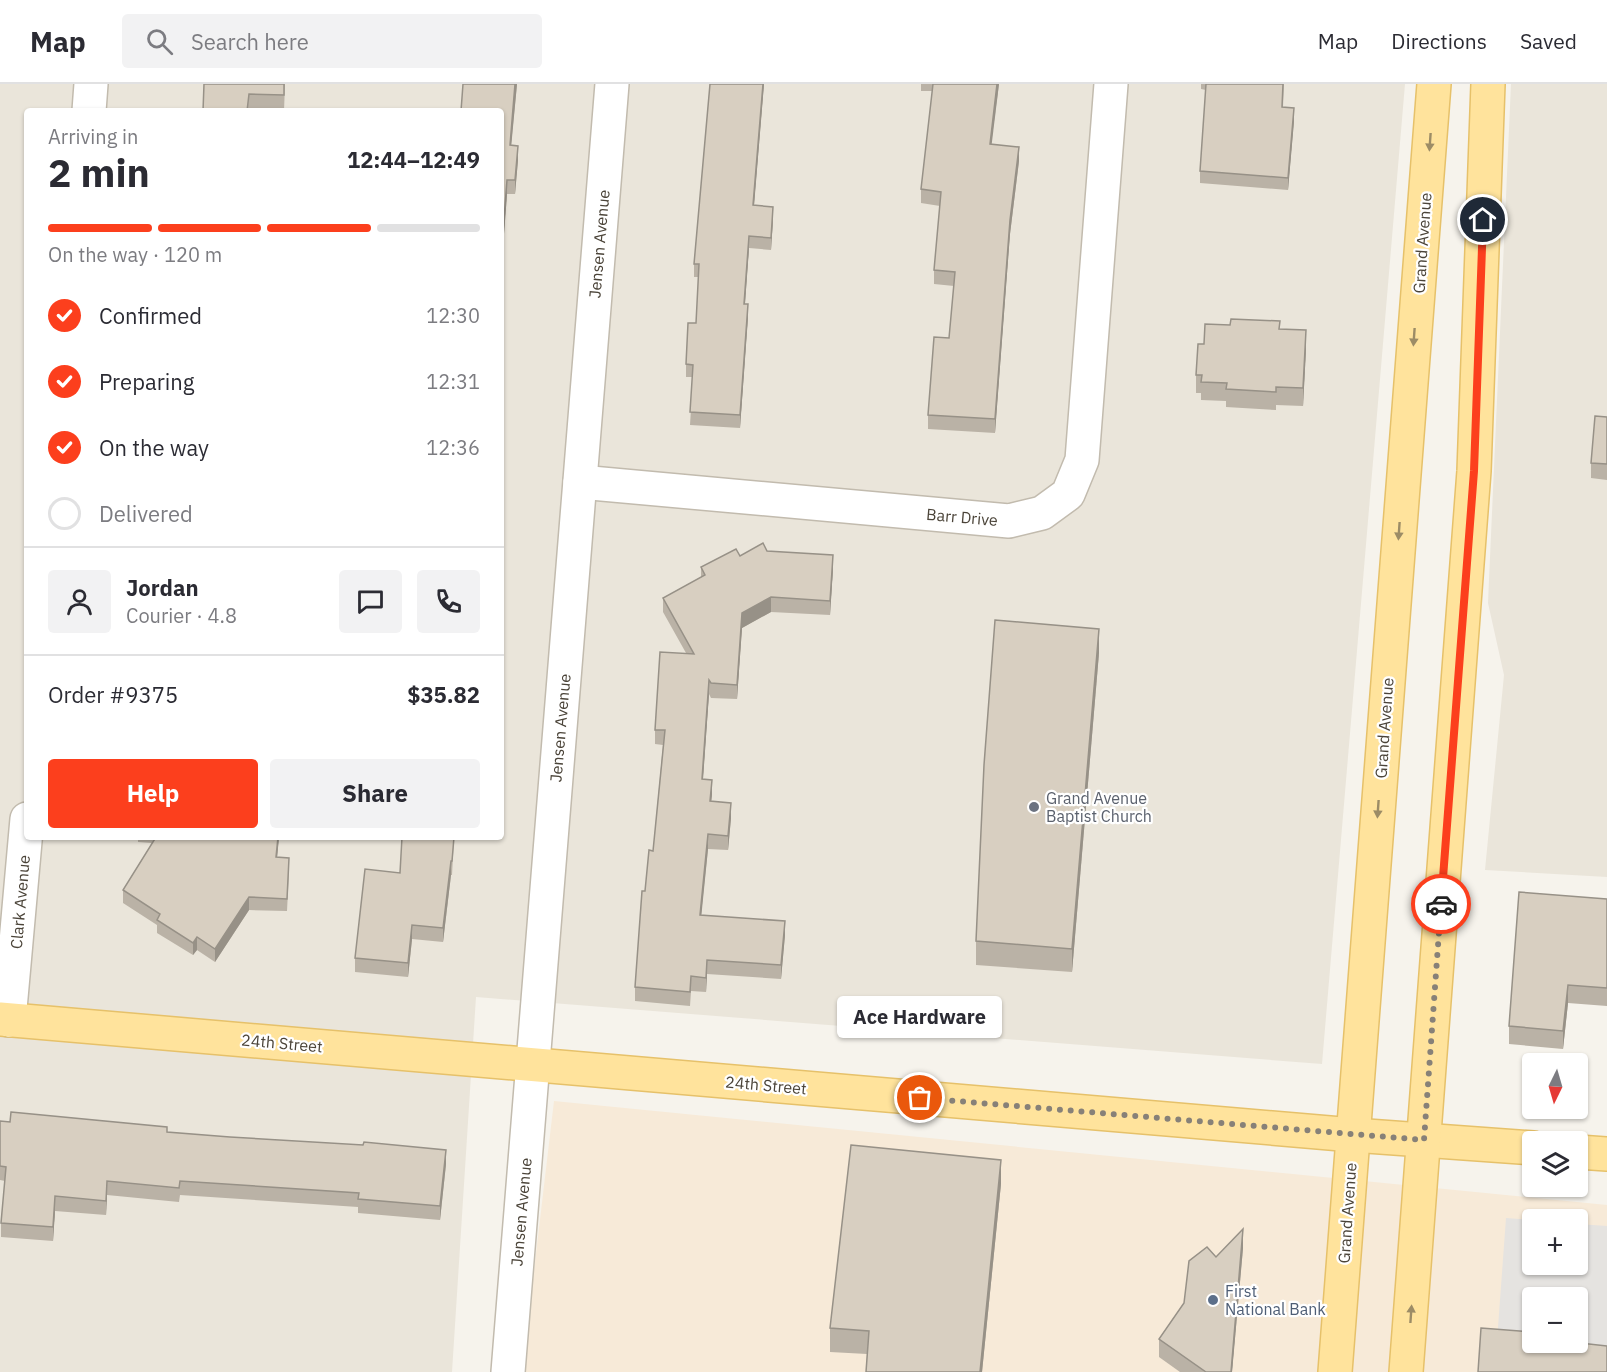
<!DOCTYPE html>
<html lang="en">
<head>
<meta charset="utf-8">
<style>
	:root { --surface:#fff; --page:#f2f2f3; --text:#2b2b33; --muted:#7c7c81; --line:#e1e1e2; --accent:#fc3f1d }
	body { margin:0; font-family:"IBM Plex Sans",sans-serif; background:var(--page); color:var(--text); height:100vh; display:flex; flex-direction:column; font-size:22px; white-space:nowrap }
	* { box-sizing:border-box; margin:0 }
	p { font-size:20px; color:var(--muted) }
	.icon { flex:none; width:33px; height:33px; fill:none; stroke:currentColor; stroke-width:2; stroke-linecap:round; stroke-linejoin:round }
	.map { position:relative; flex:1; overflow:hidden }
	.drawer { position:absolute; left:24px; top:24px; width:480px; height:732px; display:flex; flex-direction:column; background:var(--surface); border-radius:6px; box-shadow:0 2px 4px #0004 }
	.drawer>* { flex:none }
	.needle { width:39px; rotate:185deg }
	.buttons { position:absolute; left:1522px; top:969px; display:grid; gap:12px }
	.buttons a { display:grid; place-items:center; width:66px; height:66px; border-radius:6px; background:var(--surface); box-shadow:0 2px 4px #0004; font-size:30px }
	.pin { position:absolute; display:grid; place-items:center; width:51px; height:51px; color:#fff; margin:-26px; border:3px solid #fff; border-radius:50%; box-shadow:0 2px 6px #0007 }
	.courier { position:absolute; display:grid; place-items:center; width:60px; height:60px; margin:-30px; border:4px solid #fc3f1d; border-radius:50%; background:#fff; color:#222; box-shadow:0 2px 8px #0007 }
	.bubble { position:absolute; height:42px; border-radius:6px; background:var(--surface); box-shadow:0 2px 4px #0004; font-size:20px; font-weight:800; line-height:42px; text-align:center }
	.overview em { font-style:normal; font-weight:800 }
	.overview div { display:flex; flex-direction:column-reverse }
	.overview { display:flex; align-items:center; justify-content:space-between; height:102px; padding:0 24px }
	h1 { font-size:39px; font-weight:800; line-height:45px }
	.bar { display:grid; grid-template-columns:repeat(4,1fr); gap:9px 6px; align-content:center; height:72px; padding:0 24px }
	.bar i { height:8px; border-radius:4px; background:var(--line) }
	.bar .current { background:var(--accent) }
	.bar p { grid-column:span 4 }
	.line { display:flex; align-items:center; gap:15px; padding:0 24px; border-top:2px solid var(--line) }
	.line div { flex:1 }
	.round { display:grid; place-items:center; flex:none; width:63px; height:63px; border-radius:6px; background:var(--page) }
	ol { padding:0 24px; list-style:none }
	li { display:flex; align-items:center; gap:18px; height:66px }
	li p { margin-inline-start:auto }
	li .icon { padding:6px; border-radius:50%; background:var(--accent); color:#fff; stroke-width:4 }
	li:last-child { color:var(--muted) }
	li i { width:33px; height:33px; border:3px solid var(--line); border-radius:50% }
	.button { display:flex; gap:12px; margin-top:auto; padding:12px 24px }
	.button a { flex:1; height:69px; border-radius:6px; background:var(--accent); color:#fff; font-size:24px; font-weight:800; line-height:69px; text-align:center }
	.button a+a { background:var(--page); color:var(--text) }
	header { display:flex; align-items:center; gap:36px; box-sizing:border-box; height:84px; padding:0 30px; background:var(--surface); border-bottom:2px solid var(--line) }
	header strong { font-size:28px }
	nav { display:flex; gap:33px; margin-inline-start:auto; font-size:21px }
	.search { width:420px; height:54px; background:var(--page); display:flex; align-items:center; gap:15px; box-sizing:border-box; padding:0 21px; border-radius:6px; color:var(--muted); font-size:22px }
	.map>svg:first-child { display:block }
</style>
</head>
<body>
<header>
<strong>Map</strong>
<div class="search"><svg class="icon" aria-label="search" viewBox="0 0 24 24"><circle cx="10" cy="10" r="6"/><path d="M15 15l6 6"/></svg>Search here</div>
<nav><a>Map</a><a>Directions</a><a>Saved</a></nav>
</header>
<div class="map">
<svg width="1607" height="1288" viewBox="0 0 1607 1288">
	<rect width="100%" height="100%" fill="#f6f3ec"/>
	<g fill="#eae5da" fill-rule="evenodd">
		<path d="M0 0H1405L1322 980 476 913 452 1288H0ZM27 27H501V753H27Z"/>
		<polygon points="1511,0 1607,0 1607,793 1485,786 1504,591 1488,519"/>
	</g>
	<path fill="#f7ead8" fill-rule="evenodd" d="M554 1017 1607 1121V1288H522ZM1533 1136H1578V1180H1533ZM1533 1214H1578V1258H1533Z"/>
	<path fill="#e5e3e0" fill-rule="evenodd" d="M1506 1134 1533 1136V1180H1578V1140L1607 1142V1265L1497 1257ZM1533 1214H1578V1258H1533Z"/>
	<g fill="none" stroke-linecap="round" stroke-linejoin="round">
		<g stroke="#c2bbae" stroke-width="36">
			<g id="minor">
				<polyline points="89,27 91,0"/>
				<polyline points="580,398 1009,437 1042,429 1068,410 1082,376 1111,0"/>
				<polyline points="9,936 27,735"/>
				<polyline points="508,1288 612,0"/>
			</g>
		</g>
		<g stroke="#e6c16a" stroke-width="36">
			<g id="major">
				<polyline points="0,935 1353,1051 1533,1064"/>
				<polyline points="1578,1068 1607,1070"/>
				<polyline points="1335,1288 1434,0"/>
				<polyline points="1406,1288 1474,387 1488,0"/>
			</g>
		</g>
		<use href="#minor" stroke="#fff" stroke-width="33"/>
		<use href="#major" stroke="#ffe39c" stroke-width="33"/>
	</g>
	<g fill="#bab2a6">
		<polygon points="204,0 285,0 284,27 203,27"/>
		<polygon points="517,0 511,61 518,76 515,110 507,110 503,163 501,162 501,27"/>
		<polygon points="710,0 764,0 754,121 773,135 771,166 749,164 745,220 748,233 740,344 690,341 693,293 686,293 686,280 696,239 699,193 694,193 694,180"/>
		<polygon points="921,0 999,0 991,60 1019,77 1010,150 995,349 928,345 928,331 949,254 954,202 934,200 934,186 940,122 921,119 921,105 933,7 921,7"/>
		<polygon points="1201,0 1284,0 1283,23 1294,37 1288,106 1200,99 1200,87 1206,6 1201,5"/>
		<polygon points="1280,245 1306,265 1303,322 1276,321 1276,326 1226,323 1226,317 1201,316 1201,309 1196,309 1196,291 1204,260"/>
		<polygon points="1607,333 1607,396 1591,394 1591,379"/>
		<polygon points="767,467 833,485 830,531 771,528 742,544 737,615 711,614 709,610 703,695 712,710 711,718 731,734 728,766 708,765 701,831 785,851 781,895 707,890 706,908 691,907 690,922 635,917 635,903 645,807 653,767 663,661 655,660 655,646 686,569 663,528 663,514 701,493 701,483 740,472"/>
		<polygon points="1099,569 1072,888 976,881 976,857"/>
		<polygon points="138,753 279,753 277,773 289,787 287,827 249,826 215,878 197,866 193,871 157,849 157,841 123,819 123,806 152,759 138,758"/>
		<polygon points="454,753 452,791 451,791 443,858 412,855 408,893 355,888 355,874 400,789"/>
		<polygon points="1607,815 1607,922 1568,919 1563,965 1509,960 1509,942"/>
		<polygon points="0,1037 167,1048 446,1080 440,1136 358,1129 358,1123 180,1111 179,1118 107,1111 106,1131 55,1127 53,1157 1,1153 1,1139 5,1097 0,1096"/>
		<polygon points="1001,1100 982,1288 866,1288 867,1270 830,1268 830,1244"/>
		<polygon points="1243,1164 1232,1288 1180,1288 1159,1273 1159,1255 1216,1173"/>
	</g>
	<g fill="#979187">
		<polygon points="515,0 517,0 510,75 510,61"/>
		<polygon points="763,0 764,0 753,134 753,121"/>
		<polygon points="997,0 999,0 990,74 990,60"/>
		<polygon points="1294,24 1294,37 1288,106 1288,94"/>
		<polygon points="518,62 518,76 515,110 515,96"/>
		<polygon points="1019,63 1019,77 1010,150 995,349 995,335 1010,136"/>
		<polygon points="507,96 507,110 503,163 503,148"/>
		<polygon points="773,123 773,135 771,166 771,154"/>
		<polygon points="749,152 749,164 744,233 744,220"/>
		<polygon points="748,220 748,233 740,344 740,331"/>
		<polygon points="1306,246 1306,265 1303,322 1303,304"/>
		<polygon points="833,471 833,485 830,531 830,517"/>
		<polygon points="771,513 771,528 742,544 737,615 737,601 742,529"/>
		<polygon points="1099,545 1099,569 1072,888 1072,865"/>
		<polygon points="709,596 709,610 702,709 702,695"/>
		<polygon points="712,696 712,710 710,732 710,717"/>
		<polygon points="731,719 731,734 728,766 728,752"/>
		<polygon points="708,750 708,765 700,845 700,831"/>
		<polygon points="278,753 279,753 276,786 276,773"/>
		<polygon points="451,777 451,791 443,858 443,844"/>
		<polygon points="249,813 249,826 215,878 215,865"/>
		<polygon points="785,837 785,851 781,895 781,881"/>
		<polygon points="412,841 412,855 408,893 408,879"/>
		<polygon points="197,853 197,866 193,871 193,859"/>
		<polygon points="707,876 707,890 706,908 706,894"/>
		<polygon points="1568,901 1568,919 1563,965 1563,947"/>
		<polygon points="446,1066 446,1080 440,1136 440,1122"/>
		<polygon points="1001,1076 1001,1100 982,1288 980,1288"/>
		<polygon points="107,1097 107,1111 106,1131 106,1117"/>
		<polygon points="55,1112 55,1127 53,1157 53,1143"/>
		<polygon points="1243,1145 1243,1164 1232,1288 1231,1288"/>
	</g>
	<g fill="#d8cfc1" stroke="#979187" stroke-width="1.5">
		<polygon points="204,0 284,0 284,11 249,10 247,27 203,27"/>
		<polygon points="463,0 515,0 510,61 518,62 515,96 507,96 503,148 501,148 501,27 461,27"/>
		<polygon points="710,0 763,0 753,121 773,123 771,154 749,152 744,220 748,220 740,331 690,328 693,281 686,280 688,239 696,239 699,180 694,180"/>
		<polygon points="933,0 997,0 990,60 1019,63 1010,136 995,335 928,331 934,253 949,254 955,188 934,186 941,108 921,105"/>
		<polygon points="1206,0 1283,0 1282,23 1294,24 1288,94 1200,87"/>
		<polygon points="1231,235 1280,237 1279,245 1306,246 1303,304 1276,303 1276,308 1226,305 1227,299 1201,298 1202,291 1196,291 1198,260 1204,260 1205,240 1230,241"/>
		<polygon points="1595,332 1607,333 1607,380 1591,379"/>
		<polygon points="763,459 767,467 833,471 830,517 771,513 742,529 737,601 711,599 709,596 702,695 712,696 710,717 731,719 728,752 708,750 700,831 785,837 781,881 707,876 706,894 691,892 690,908 635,903 642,807 645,807 649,766 653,767 665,646 655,646 660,568 694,570 663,514 705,491 701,483 736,465 740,472"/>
		<polygon points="995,536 1099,545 1072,865 976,857 984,681"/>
		<polygon points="156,753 278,753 276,773 289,774 287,815 249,813 215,865 197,853 193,859 157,836 160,830 123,806"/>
		<polygon points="402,753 454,753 452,777 451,777 443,844 412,841 408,879 355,874 365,785 400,789"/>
		<polygon points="1519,808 1607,815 1607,904 1568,901 1563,947 1509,942"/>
		<polygon points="11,1028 167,1043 167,1048 230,1053 363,1061 364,1058 446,1066 440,1122 358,1115 359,1109 180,1097 179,1104 107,1097 106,1117 55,1112 53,1143 1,1139 6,1083 0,1082 0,1037 10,1038"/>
		<polygon points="851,1061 1001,1076 980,1288 866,1288 869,1247 830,1244"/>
		<polygon points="1243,1145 1231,1288 1206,1288 1159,1255 1184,1219 1189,1177 1207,1163 1216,1173"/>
		<polygon points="1481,1244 1533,1248 1533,1258 1571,1258 1607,1262 1607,1288 1478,1288"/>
	</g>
	<defs><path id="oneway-solid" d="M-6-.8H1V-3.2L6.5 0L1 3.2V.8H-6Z" transform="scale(1.5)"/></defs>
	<g fill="#9c8c66">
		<use href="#oneway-solid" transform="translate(1430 58) rotate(94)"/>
		<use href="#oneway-solid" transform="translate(1414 253) rotate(94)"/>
		<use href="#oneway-solid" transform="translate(1399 447) rotate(94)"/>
		<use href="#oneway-solid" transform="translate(1378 725) rotate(94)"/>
		<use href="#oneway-solid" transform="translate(1411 1230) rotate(-86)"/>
	</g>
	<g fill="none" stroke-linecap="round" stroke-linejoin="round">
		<polyline stroke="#878178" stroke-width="6" stroke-dasharray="0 10.8" points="920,1014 1424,1056 1441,820"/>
		<polyline stroke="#fc3f1d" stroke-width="8" points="1441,820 1474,387 1483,136"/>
	</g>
	<circle fill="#6b7280" stroke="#fff" stroke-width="2" cx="1034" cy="723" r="6"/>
	<circle fill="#5c6f8a" stroke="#fff" stroke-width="2" cx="1213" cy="1216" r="6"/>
	<g text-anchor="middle" stroke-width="4.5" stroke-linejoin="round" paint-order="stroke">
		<g font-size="16" fill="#4b4439" stroke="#fff">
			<text transform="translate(1422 159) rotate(-86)" y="6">Grand Avenue</text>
			<text transform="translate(599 160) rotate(-85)" y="6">Jensen Avenue</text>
			<text transform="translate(962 433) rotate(5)" y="6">Barr Drive</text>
			<text transform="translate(560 644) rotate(-85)" y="6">Jensen Avenue</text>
			<text transform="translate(1384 644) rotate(-86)" y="6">Grand Avenue</text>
			<text transform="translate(20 818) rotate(-85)" y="6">Clark Avenue</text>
			<text transform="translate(282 959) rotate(5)" y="6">24th Street</text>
			<text transform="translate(766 1001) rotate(5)" y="6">24th Street</text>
			<text transform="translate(521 1128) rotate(-85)" y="6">Jensen Avenue</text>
			<text transform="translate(1347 1129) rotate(-86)" y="6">Grand Avenue</text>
		</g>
		<g font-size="16" fill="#5b616d" stroke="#fff" text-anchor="start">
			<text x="1046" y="720">Grand Avenue<tspan x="1046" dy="18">Baptist Church</tspan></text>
		</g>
		<g font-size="16" fill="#4e5e75" stroke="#fff" text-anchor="start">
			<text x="1225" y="1213">First<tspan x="1225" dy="18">National Bank</tspan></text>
		</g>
	</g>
</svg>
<div class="buttons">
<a><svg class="needle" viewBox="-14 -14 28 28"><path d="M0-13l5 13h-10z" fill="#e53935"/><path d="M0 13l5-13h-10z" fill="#7c7c81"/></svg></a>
<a><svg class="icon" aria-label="layers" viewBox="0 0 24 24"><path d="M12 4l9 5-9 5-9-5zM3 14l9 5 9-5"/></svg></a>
<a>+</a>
<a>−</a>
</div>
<div class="pin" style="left:920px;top:1014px;background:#ea580c"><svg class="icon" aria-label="bag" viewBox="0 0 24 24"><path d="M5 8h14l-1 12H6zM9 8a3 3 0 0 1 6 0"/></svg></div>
<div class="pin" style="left:1483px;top:136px;background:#1f2937"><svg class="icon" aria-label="home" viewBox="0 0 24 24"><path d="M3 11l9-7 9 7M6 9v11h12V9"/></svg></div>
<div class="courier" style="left:1441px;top:820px"><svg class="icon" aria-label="car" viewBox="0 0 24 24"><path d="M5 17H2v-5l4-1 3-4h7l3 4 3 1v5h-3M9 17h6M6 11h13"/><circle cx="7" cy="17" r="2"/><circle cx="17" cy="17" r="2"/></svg></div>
<div class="bubble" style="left:837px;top:912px;width:165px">Ace Hardware</div>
<section class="drawer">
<div class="overview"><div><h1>2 min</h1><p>Arriving in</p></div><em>12:44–12:49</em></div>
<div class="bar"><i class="current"></i><i class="current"></i><i class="current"></i><i></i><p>On the way · 120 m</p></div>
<ol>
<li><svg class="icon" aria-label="check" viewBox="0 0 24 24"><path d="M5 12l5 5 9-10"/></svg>Confirmed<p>12:30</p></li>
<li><svg class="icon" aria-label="check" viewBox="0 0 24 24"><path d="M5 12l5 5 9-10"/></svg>Preparing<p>12:31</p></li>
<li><svg class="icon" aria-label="check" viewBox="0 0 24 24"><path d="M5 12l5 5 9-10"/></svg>On the way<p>12:36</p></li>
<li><i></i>Delivered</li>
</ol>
<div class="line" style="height:108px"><a class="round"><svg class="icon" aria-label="person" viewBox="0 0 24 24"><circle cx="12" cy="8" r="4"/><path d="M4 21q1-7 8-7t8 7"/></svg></a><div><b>Jordan</b><p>Courier · 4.8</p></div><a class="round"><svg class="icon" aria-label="chat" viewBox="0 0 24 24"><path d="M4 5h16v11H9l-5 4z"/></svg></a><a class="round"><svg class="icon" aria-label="phone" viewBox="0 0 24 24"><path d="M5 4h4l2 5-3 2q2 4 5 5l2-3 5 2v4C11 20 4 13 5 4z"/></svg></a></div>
<div class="line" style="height:78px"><div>Order #9375</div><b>$35.82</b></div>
<div class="button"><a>Help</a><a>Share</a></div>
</section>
</div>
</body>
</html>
